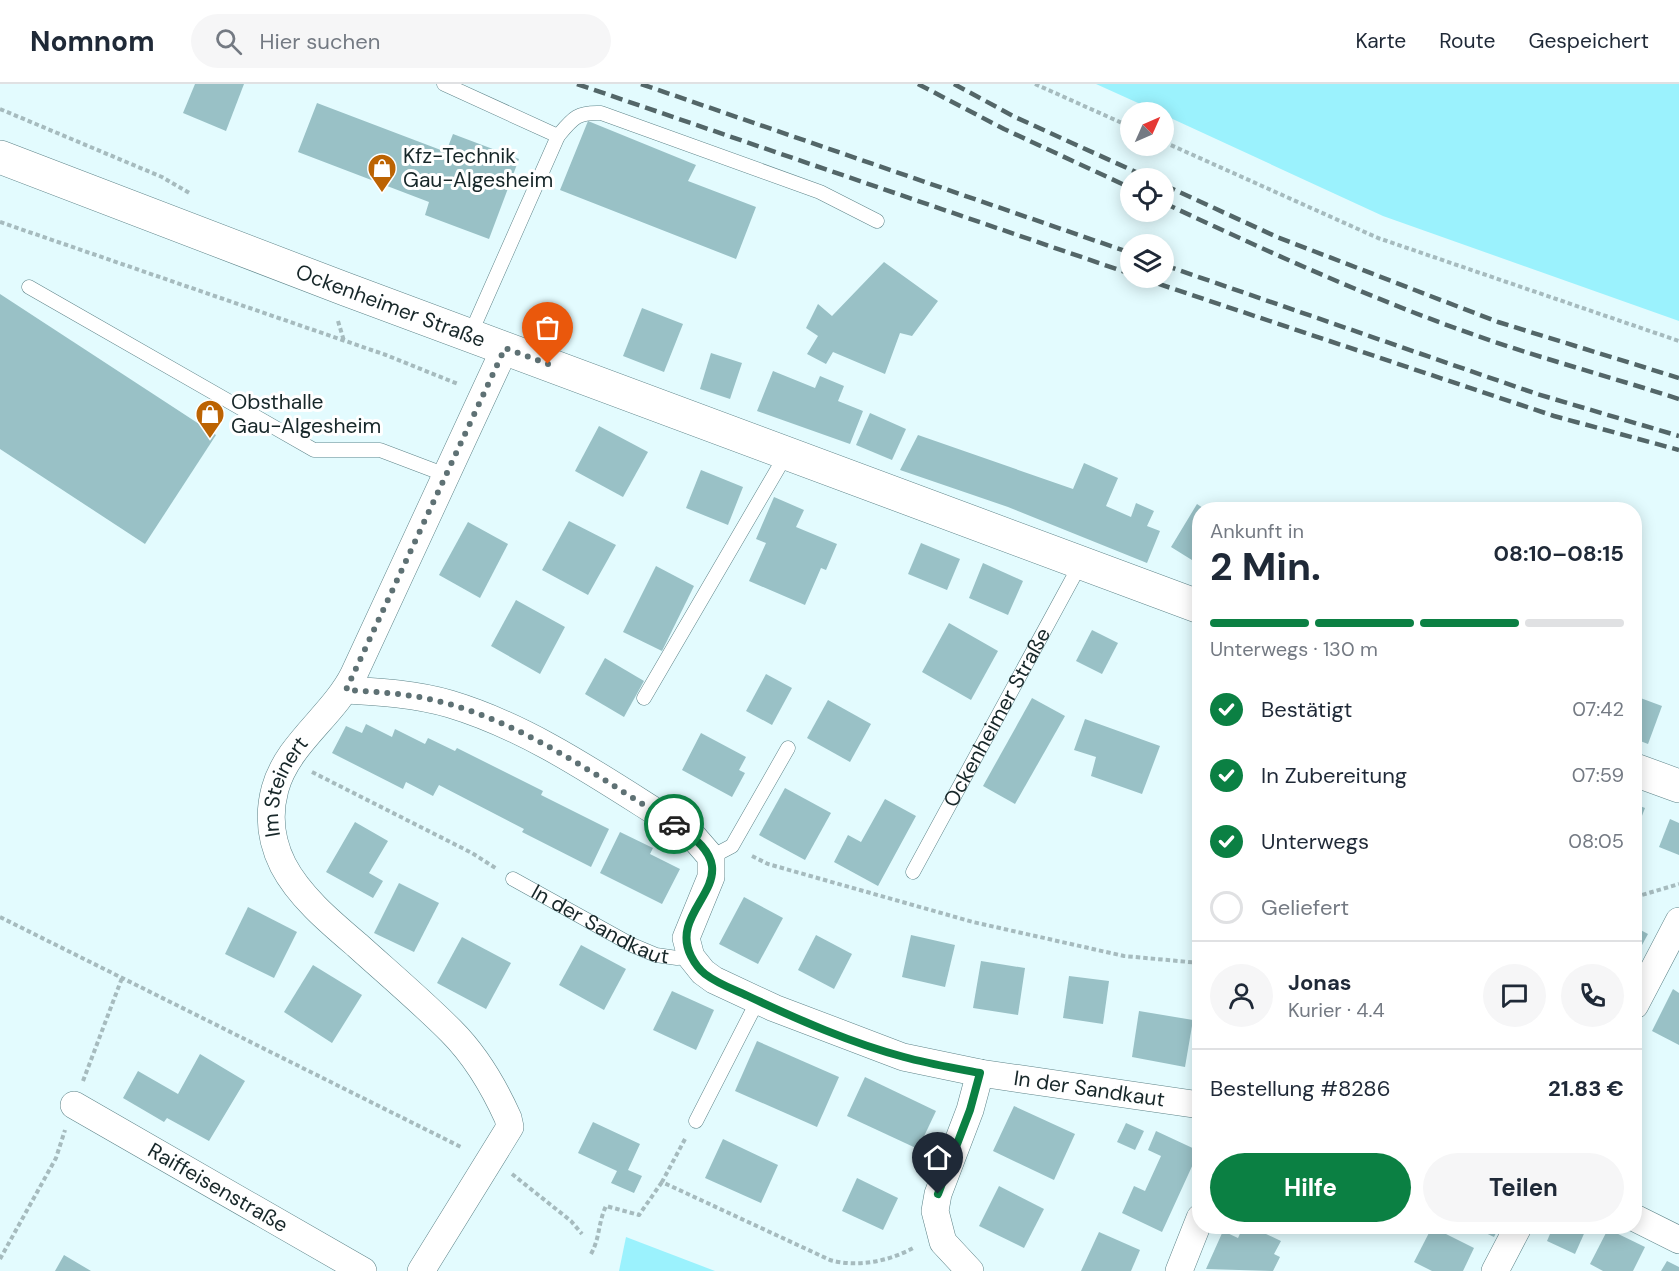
<!DOCTYPE html>
<html lang="de">
<head>
<meta charset="utf-8">
<style>
	:root { --surface:#fff; --page:#f6f6f7; --text:#1f2937; --muted:#747a83; --line:#e0e1e3; --accent:#0b8043 }
	body { margin:0; font-family:"DM Sans",sans-serif; background:var(--page); color:var(--text); height:100vh; display:flex; flex-direction:column; font-size:22px; white-space:nowrap }
	* { box-sizing:border-box; margin:0 }
	p { font-size:20px; color:var(--muted) }
	.icon { flex:none; width:33px; height:33px; fill:none; stroke:currentColor; stroke-width:2; stroke-linecap:round; stroke-linejoin:round }
	.map { position:relative; flex:1; overflow:hidden }
	.details { position:absolute; left:1192px; top:418px; width:450px; height:732px; display:flex; flex-direction:column; background:var(--surface); border-radius:24px; box-shadow:0 3px 15px #0003 }
	.details>* { flex:none }
	.needle { width:39px; rotate:45deg }
	.fabs { position:absolute; left:1120px; top:18px; display:grid; gap:12px }
	.fabs a { display:grid; place-items:center; width:54px; height:54px; border-radius:50%; background:var(--surface); box-shadow:0 3px 15px #0003; font-size:30px }
	.pin { position:absolute; display:grid; place-items:center; width:51px; height:51px; color:#fff; margin:-62px -26px; border-radius:50% 50% 50% 0; rotate:-45deg; box-shadow:0 0 6px #0007 }
	.pin .icon { rotate:45deg }
	.courier { position:absolute; display:grid; place-items:center; width:60px; height:60px; margin:-30px; border:4px solid #0b8043; border-radius:50%; background:#fff; color:#222; box-shadow:0 2px 8px #0007 }
	.head em { font-style:normal; font-weight:700 }
	.head div { display:flex; flex-direction:column-reverse }
	.head { display:flex; align-items:center; justify-content:space-between; height:102px; padding:0 18px }
	h1 { font-size:39px; font-weight:700; line-height:45px }
	.bar { display:grid; grid-template-columns:repeat(4,1fr); gap:9px 6px; align-content:center; height:72px; padding:0 18px }
	.bar i { height:8px; border-radius:4px; background:var(--line) }
	.bar .selected { background:var(--accent) }
	.bar p { grid-column:span 4 }
	.line { display:flex; align-items:center; gap:15px; padding:0 18px; border-top:2px solid var(--line) }
	.line div { flex:1 }
	.round { display:grid; place-items:center; flex:none; width:63px; height:63px; border-radius:32px; background:var(--page) }
	ol { padding:0 18px; list-style:none }
	li { display:flex; align-items:center; gap:18px; height:66px }
	li p { margin-inline-start:auto }
	li .icon { padding:6px; border-radius:50%; background:var(--accent); color:#fff; stroke-width:4 }
	li:last-child { color:var(--muted) }
	li i { width:33px; height:33px; border:3px solid var(--line); border-radius:50% }
	.primary-button { display:flex; gap:12px; margin-top:auto; padding:12px 18px }
	.primary-button a { flex:1; height:69px; border-radius:36px; background:var(--accent); color:#fff; font-size:24px; font-weight:700; line-height:69px; text-align:center }
	.primary-button a+a { background:var(--page); color:var(--text) }
	header { display:flex; align-items:center; gap:36px; box-sizing:border-box; height:84px; padding:0 30px; background:var(--surface); border-bottom:2px solid var(--line) }
	header strong { font-size:28px }
	nav { display:flex; gap:33px; margin-inline-start:auto; font-size:21px }
	.search { width:420px; height:54px; background:var(--page); display:flex; align-items:center; gap:15px; box-sizing:border-box; padding:0 21px; border-radius:33px; color:var(--muted); font-size:22px }
	.map>svg:first-child { display:block }
</style>
</head>
<body>
<header>
<strong>Nomnom</strong>
<div class="search"><svg class="icon" aria-label="search" viewBox="0 0 24 24"><circle cx="10" cy="10" r="6"/><path d="M15 15l6 6"/></svg>Hier suchen</div>
<nav><a>Karte</a><a>Route</a><a>Gespeichert</a></nav>
</header>
<div class="map">
<svg width="1679" height="1187" viewBox="0 0 1679 1187">
	<rect width="100%" height="100%" fill="#e3fbfe"/>
	<g fill="#9bf2fd">
		<polygon points="1096,0 1679,0 1679,237 1383,132 1164,31 1164,28 1158,28"/>
		<polygon points="626,1153 715,1187 619,1187"/>
	</g>
	<g fill="#99c1c6">
		<polygon points="195,0 244,0 226,47 183,29"/>
		<polygon points="317,19 446,68 453,50 519,75 489,155 425,131 429,118 298,68"/>
		<polygon points="588,37 696,81 688,97 756,123 736,175 560,106"/>
		<polygon points="884,178 938,217 912,252 900,249 885,290 833,268 826,280 807,270 818,252 806,244 818,220 832,232"/>
		<polygon points="0,210 216,351 145,460 0,365"/>
		<polygon points="642,224 683,240 664,288 623,272"/>
		<polygon points="711,269 742,279 730,315 700,305"/>
		<polygon points="773,287 815,304 820,292 844,302 838,317 863,327 850,360 757,327"/>
		<polygon points="870,329 906,345 892,376 856,361"/>
		<polygon points="599,342 648,368 623,413 575,387"/>
		<polygon points="918,351 1073,405 1084,379 1118,394 1106,422 1131,433 1136,419 1154,427 1147,442 1160,447 1147,479 1008,423 900,386"/>
		<polygon points="701,386 743,403 728,441 686,424"/>
		<polygon points="774,413 804,426 796,443 837,460 826,486 821,484 805,521 749,497 766,459 756,455"/>
		<polygon points="1197,420 1206,426 1200,426 1200,481 1171,463"/>
		<polygon points="569,437 616,461 588,511 542,486"/>
		<polygon points="468,438 508,460 480,514 439,491"/>
		<polygon points="921,459 960,475 947,506 908,490"/>
		<polygon points="983,479 1023,497 1008,531 969,514"/>
		<polygon points="656,482 694,502 662,567 623,548"/>
		<polygon points="516,516 565,543 540,590 491,562"/>
		<polygon points="949,539 998,567 971,616 922,588"/>
		<polygon points="1092,546 1118,559 1102,590 1076,577"/>
		<polygon points="605,574 644,597 624,633 585,610"/>
		<polygon points="766,590 792,604 772,641 746,627"/>
		<polygon points="1635,612 1662,622 1648,660 1635,655"/>
		<polygon points="1032,614 1065,632 1015,720 983,702"/>
		<polygon points="828,616 871,640 850,678 807,654"/>
		<polygon points="1085,635 1160,662 1142,710 1091,692 1096,673 1074,666"/>
		<polygon points="366,640 392,653 395,645 425,660 428,654 455,667 457,664 543,707 541,711 609,745 591,783 522,748 524,745 439,701 433,712 406,698 403,705 332,669 346,642 362,649"/>
		<polygon points="701,649 746,673 739,686 745,689 732,713 682,686"/>
		<polygon points="785,704 831,729 805,776 759,751"/>
		<polygon points="885,715 916,732 878,802 834,778 848,751 861,758"/>
		<polygon points="1635,720 1645,724 1635,750"/>
		<polygon points="1670,735 1679,739 1679,771 1659,763"/>
		<polygon points="355,738 388,757 369,789 383,797 373,814 326,788"/>
		<polygon points="620,748 653,764 650,770 680,785 662,820 600,789"/>
		<polygon points="399,799 439,819 414,868 374,849"/>
		<polygon points="744,813 783,834 758,880 719,860"/>
		<polygon points="248,823 297,848 274,894 225,870"/>
		<polygon points="1635,843 1648,850 1635,874"/>
		<polygon points="816,851 852,870 834,905 798,886"/>
		<polygon points="911,851 955,861 945,903 902,893"/>
		<polygon points="462,853 511,879 486,925 437,899"/>
		<polygon points="581,861 626,885 604,926 559,901"/>
		<polygon points="981,877 1025,884 1018,931 973,924"/>
		<polygon points="313,881 362,911 332,959 284,928"/>
		<polygon points="1069,892 1109,897 1103,940 1063,934"/>
		<polygon points="1673,905 1679,909 1679,961 1652,947"/>
		<polygon points="672,907 714,926 696,966 653,946"/>
		<polygon points="1139,927 1193,936 1185,983 1132,973"/>
		<polygon points="757,957 839,993 817,1043 735,1007"/>
		<polygon points="200,970 245,997 209,1057 167,1034 164,1038 123,1014 138,987 178,1010"/>
		<polygon points="865,993 936,1027 918,1065 847,1032"/>
		<polygon points="1014,1022 1075,1050 1054,1096 993,1067"/>
		<polygon points="593,1038 640,1060 628,1086 642,1092 634,1109 611,1099 617,1087 578,1069"/>
		<polygon points="1126,1039 1144,1047 1135,1066 1117,1058"/>
		<polygon points="1156,1047 1199,1067 1162,1148 1122,1129 1134,1102 1145,1107 1161,1072 1148,1066"/>
		<polygon points="723,1055 778,1081 761,1119 705,1094"/>
		<polygon points="857,1094 898,1114 883,1146 842,1127"/>
		<polygon points="999,1102 1044,1125 1024,1164 979,1142"/>
		<polygon points="1243,1143 1251,1143 1281,1157 1274,1170 1280,1173 1273,1187 1206,1185 1223,1147 1238,1154"/>
		<polygon points="1432,1143 1474,1164 1463,1187 1432,1187 1414,1178"/>
		<polygon points="1473,1143 1499,1143 1494,1153"/>
		<polygon points="1553,1143 1587,1143 1575,1170 1547,1157"/>
		<polygon points="1608,1145 1645,1163 1633,1187 1603,1187 1590,1180"/>
		<polygon points="1099,1148 1140,1166 1131,1187 1081,1187"/>
		<polygon points="64,1171 91,1187 55,1187"/>
		<polygon points="1667,1177 1679,1183 1679,1187 1661,1187"/>
	</g>
	<g fill="none" stroke-linecap="round" stroke-linejoin="round">
		<g stroke="#5e8489" stroke-width="15">
			<g id="lane">
				<polyline points="444,0 558,52 470,251"/>
				<path d="M558 52C573 34 577 28 601 29L820 108 877 137"/>
				<polyline points="29,203 314,366 380,366 446,391"/>
				<polyline points="644,614 787,369"/>
				<polyline points="711,773 732,762 788,664"/>
				<path id="s1" d="M913 788 1081 479"/>
				<path id="s2" d="M513 795 632 861 656 871 677 874 691 873"/>
				<polyline points="696,1037 758,916"/>
			</g>
		</g>
		<g stroke="#5e8489" stroke-width="28">
			<g id="street">
				<path id="s3" d="M346 606C381 608 416 610 450 620 537 646 614 703 691 750L711 773V793L686 854 691 873 703 888 714 896 774 924 903 973 980 989 1200 1021"/>
				<polyline points="1635,921 1679,837"/>
				<path id="s4" d="M74 1021 363 1187"/>
				<polyline points="1635,1134 1679,1156"/>
				<path id="s5" d="M421 1187 510 1043 508 1034C494 1003 476 972 451 947 421 917 388 889 357 861 330 838 299 812 283 781 271 757 268 731 275 705 287 660 333 632 354 590L505 264"/>
				<polyline points="970,1187 943,1158 935,1127 938,1110 970,1026 980,989"/>
				<polyline points="1179,1187 1200,1134"/>
				<polyline points="1495,1187 1518,1143"/>
			</g>
		</g>
		<g stroke="#5e8489" stroke-width="34">
			<g id="secondary">
				<path id="s6" d="M0 73 345 205 1200 523"/>
				<polyline points="1635,686 1679,702"/>
			</g>
		</g>
		<g stroke="#a6bbbe" stroke-width="4" stroke-dasharray="4.5 3" stroke-linecap="butt">
			<polyline points="1035,0 1131,43"/>
			<polyline points="0,25 162,93 191,110"/>
			<polyline points="1164,58 1378,154 1679,257"/>
			<polyline points="0,138 386,271 458,300"/>
			<polyline points="338,237 344,257"/>
			<polyline points="312,688 472,769 497,785"/>
			<polyline points="752,772 768,780 973,838 1124,872 1200,879"/>
			<polyline points="1635,813 1679,800"/>
			<polyline points="0,833 463,1064"/>
			<polyline points="83,997 122,894"/>
			<path d="M685 1055 662 1098 830 1176C858 1184 890 1177 915 1163"/>
			<polyline points="512,1090 571,1137 582,1150"/>
			<path d="M591 1170C600 1154 598 1139 606 1122L639 1131 662 1098"/>
			<polyline points="0,1175 56,1074 65,1046"/>
		</g>
		<use href="#lane" stroke="#fff" stroke-width="14"/>
		<use href="#street" stroke="#fff" stroke-width="27"/>
		<use href="#secondary" stroke="#fff" stroke-width="33"/>
		<g stroke="#536668" stroke-width="4.5" stroke-dasharray="12 6" stroke-linecap="butt">
			<polyline points="577,0 1131,190"/>
			<polyline points="641,0 1131,169"/>
			<polyline points="918,0 1004,45 1131,104"/>
			<polyline points="954,0 1015,33 1149,94"/>
			<polyline points="1164,101 1277,153 1498,238 1679,294"/>
			<path d="M1164 119C1271 169 1380 219 1492 257 1554 278 1617 295 1679 315"/>
			<polyline points="1164,181 1537,310 1679,352"/>
			<polyline points="1141,194 1554,332 1679,366"/>
		</g>
	</g>
	<g fill="none" stroke-linecap="round" stroke-linejoin="round">
		<path stroke="#5e7174" stroke-width="6" stroke-dasharray="0 10.8" d="M548 280 505 264 346 606C381 608 415 610 449 620 530 643 603 696 674 740"/>
		<path stroke="#0b8043" stroke-width="8" d="M674 740C763 794 665 820 691 872 694 878 700 886 705 890 718 900 735 906 750 913 799 936 851 959 904 973 929 980 955 984 980 989L970 1026 938 1110"/>
	</g>
	<defs>
		<g id="shop-pin" transform="scale(1.5)"><path d="M0 17L-7.5 6A9.5 9.5 0 1 1 7.5 6Z" fill="#bc6302" stroke="#fff"/><path d="M-5-2.5h2.3a2.7 3.5 0 0 1 5.4 0H5L5.5 6h-11ZM-1.5-2.5h3a1.5 2.3 0 0 0-3 0Z" fill="#fff"/></g>
	</defs>
	<g fill-rule="evenodd">
		<use href="#shop-pin" x="382" y="84"/>
		<use href="#shop-pin" x="210" y="330"/>
	</g>
	<g text-anchor="middle" stroke-width="6" stroke-linejoin="round" paint-order="stroke">
		<g font-size="21" fill="#172729" stroke="#fff" text-anchor="start">
			<text x="403" y="79">Kfz-Technik<tspan x="403" dy="24">Gau-Algesheim</tspan></text>
			<text x="231" y="325">Obsthalle<tspan x="231" dy="24">Gau-Algesheim</tspan></text>
		</g>
		<g font-size="21" fill="#172729" stroke="#fff">
			<text dy="7" stroke="none"><textPath href="#s6" startOffset="418">Ockenheimer Straße</textPath></text>
			<text dy="7" stroke="none"><textPath href="#s1" startOffset="176">Ockenheimer Straße</textPath></text>
			<text dy="7" stroke="none"><textPath href="#s5" startOffset="603">Im Steinert</textPath></text>
			<text dy="7" stroke="none"><textPath href="#s2" startOffset="99">In der Sandkaut</textPath></text>
			<text dy="7" stroke="none"><textPath href="#s3" startOffset="942">In der Sandkaut</textPath></text>
			<text dy="7" stroke="none"><textPath href="#s4" startOffset="166">Raiffeisenstraße</textPath></text>
		</g>
	</g>
</svg>
<div class="fabs">
<a><svg class="needle" viewBox="-14 -14 28 28"><path d="M0-13l5 13h-10z" fill="#e53935"/><path d="M0 13l5-13h-10z" fill="#747a83"/></svg></a>
<a><svg class="icon" aria-label="locate" viewBox="0 0 24 24"><circle cx="12" cy="12" r="6"/><path d="M12 2v4M12 18v4M2 12h4M18 12h4"/></svg></a>
<a><svg class="icon" aria-label="layers" viewBox="0 0 24 24"><path d="M12 4l9 5-9 5-9-5zM3 14l9 5 9-5"/></svg></a>
</div>
<div class="pin" style="left:548px;top:280px;background:#ea580c"><svg class="icon" aria-label="bag" viewBox="0 0 24 24"><path d="M5 8h14l-1 12H6zM9 8a3 3 0 0 1 6 0"/></svg></div>
<div class="pin" style="left:938px;top:1110px;background:#1f2937"><svg class="icon" aria-label="home" viewBox="0 0 24 24"><path d="M3 11l9-7 9 7M6 9v11h12V9"/></svg></div>
<div class="courier" style="left:674px;top:740px"><svg class="icon" aria-label="car" viewBox="0 0 24 24"><path d="M5 17H2v-5l4-1 3-4h7l3 4 3 1v5h-3M9 17h6M6 11h13"/><circle cx="7" cy="17" r="2"/><circle cx="17" cy="17" r="2"/></svg></div>
<section class="details">
<div class="head"><div><h1>2 Min.</h1><p>Ankunft in</p></div><em>08:10–08:15</em></div>
<div class="bar"><i class="selected"></i><i class="selected"></i><i class="selected"></i><i></i><p>Unterwegs · 130 m</p></div>
<ol>
<li><svg class="icon" aria-label="check" viewBox="0 0 24 24"><path d="M5 12l5 5 9-10"/></svg>Bestätigt<p>07:42</p></li>
<li><svg class="icon" aria-label="check" viewBox="0 0 24 24"><path d="M5 12l5 5 9-10"/></svg>In Zubereitung<p>07:59</p></li>
<li><svg class="icon" aria-label="check" viewBox="0 0 24 24"><path d="M5 12l5 5 9-10"/></svg>Unterwegs<p>08:05</p></li>
<li><i></i>Geliefert</li>
</ol>
<div class="line" style="height:108px"><a class="round"><svg class="icon" aria-label="person" viewBox="0 0 24 24"><circle cx="12" cy="8" r="4"/><path d="M4 21q1-7 8-7t8 7"/></svg></a><div><b>Jonas</b><p>Kurier · 4.4</p></div><a class="round"><svg class="icon" aria-label="chat" viewBox="0 0 24 24"><path d="M4 5h16v11H9l-5 4z"/></svg></a><a class="round"><svg class="icon" aria-label="phone" viewBox="0 0 24 24"><path d="M5 4h4l2 5-3 2q2 4 5 5l2-3 5 2v4C11 20 4 13 5 4z"/></svg></a></div>
<div class="line" style="height:78px"><div>Bestellung #8286</div><b>21.83 €</b></div>
<div class="primary-button"><a>Hilfe</a><a>Teilen</a></div>
</section>
</div>
</body>
</html>
